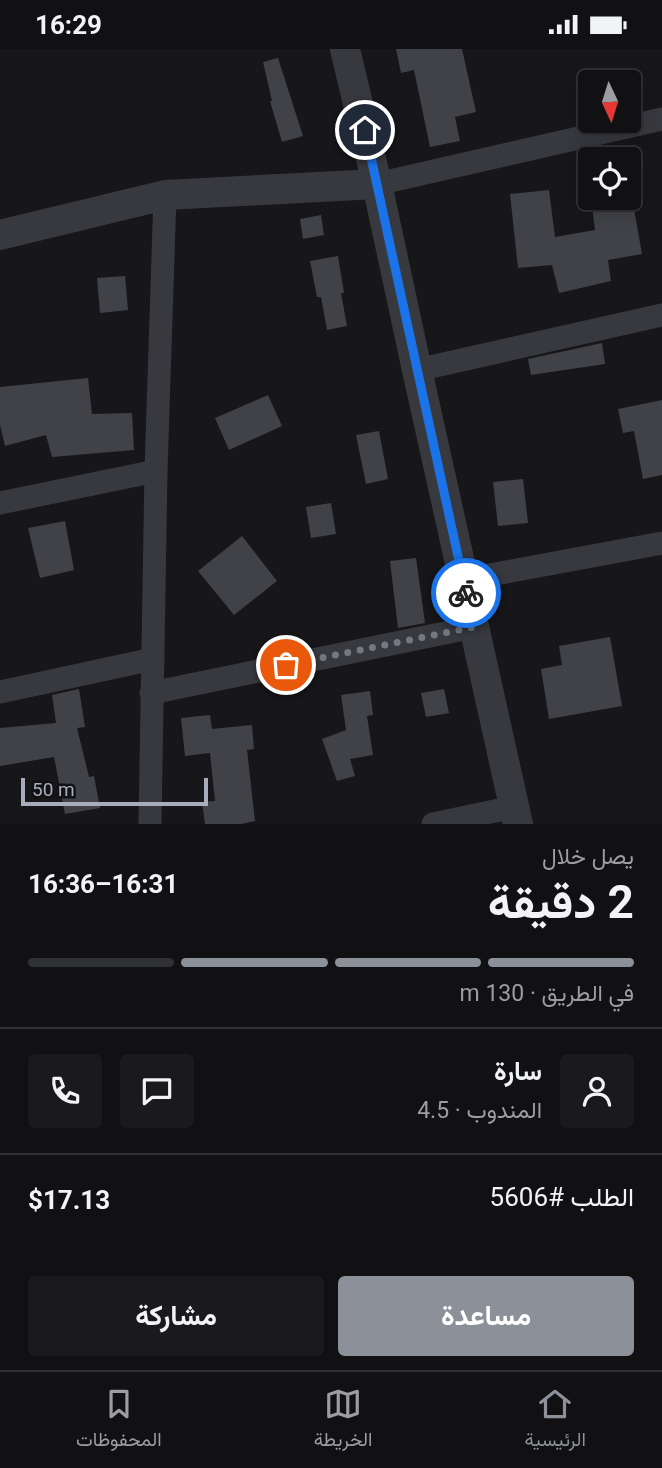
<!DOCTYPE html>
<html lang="ar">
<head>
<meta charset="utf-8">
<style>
	:root { --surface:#111114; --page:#1a1a1d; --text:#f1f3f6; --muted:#9c9da0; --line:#303134; --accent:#8c9099 }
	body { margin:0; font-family:Roboto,Vazirmatn,sans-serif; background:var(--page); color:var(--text); direction:rtl; height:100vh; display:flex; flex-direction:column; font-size:26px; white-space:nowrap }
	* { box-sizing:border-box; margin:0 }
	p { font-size:23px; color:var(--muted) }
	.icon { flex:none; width:38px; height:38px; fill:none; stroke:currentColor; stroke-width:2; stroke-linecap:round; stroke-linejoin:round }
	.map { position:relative; height:775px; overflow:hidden; direction:ltr }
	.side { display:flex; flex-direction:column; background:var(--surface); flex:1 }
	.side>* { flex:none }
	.needle { width:46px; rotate:176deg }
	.buttons { position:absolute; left:578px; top:21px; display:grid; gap:14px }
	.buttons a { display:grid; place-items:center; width:63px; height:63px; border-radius:7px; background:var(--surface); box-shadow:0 4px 18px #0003,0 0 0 2px var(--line); font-size:35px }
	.scale { position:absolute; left:21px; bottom:18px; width:187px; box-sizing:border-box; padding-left:7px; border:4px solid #a8adbb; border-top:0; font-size:19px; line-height:24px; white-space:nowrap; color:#a8adbb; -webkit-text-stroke:5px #121215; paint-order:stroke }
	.pin { position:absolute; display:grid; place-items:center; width:60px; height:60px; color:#fff; margin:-30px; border:4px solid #fff; border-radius:50%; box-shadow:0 2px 7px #0007 }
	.courier { position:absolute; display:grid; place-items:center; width:70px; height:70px; margin:-35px; border:5px solid #1a73e8; border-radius:50%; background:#fff; color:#222; box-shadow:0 2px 9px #0007 }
	.headline em { font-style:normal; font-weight:700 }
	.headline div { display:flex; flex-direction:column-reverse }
	.headline { display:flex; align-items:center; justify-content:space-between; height:119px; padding:0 28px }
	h1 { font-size:46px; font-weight:700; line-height:52px }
	.bar { display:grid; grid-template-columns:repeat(4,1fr); gap:10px 7px; align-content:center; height:84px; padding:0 28px }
	.bar i { height:9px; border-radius:5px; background:var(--line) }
	.bar .active { background:var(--accent) }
	.bar p { grid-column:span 4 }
	.line { display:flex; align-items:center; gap:18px; padding:0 28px; border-top:2px solid var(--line) }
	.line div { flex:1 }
	.round { display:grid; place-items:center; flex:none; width:74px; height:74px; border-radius:7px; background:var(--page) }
	.primary-button { display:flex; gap:14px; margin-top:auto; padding:14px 28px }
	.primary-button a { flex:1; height:80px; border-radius:7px; background:var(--accent); color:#fff; font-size:28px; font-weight:700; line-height:80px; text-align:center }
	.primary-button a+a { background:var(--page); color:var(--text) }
	.status { display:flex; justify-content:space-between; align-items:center; height:49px; padding:0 35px; background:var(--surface); direction:ltr }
	.status svg { height:19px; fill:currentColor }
	.menu { display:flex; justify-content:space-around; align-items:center; height:98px; border-top:2px solid var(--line); background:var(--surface); font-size:19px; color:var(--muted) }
	.menu a { display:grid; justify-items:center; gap:4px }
	.menu .active { color:var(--accent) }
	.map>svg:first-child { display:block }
</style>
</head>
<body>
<div class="status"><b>16:29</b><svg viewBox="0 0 49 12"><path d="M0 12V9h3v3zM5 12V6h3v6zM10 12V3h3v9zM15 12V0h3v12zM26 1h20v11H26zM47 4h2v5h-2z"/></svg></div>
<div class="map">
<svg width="662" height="775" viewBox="0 0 662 775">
	<rect width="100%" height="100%" fill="#17171a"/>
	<g fill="#414247">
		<polygon points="396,0 462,0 476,63 455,68 460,92 430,98 414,21 401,24"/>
		<polygon points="278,9 303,87 282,93 270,52 272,52 263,13"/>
		<polygon points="549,141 555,188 595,181 591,149 632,149 642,205 608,211 611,232 559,244 552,216 518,219 510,145"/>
		<polygon points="321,166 324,186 303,190 300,170"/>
		<polygon points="338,207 344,244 341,244 347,277 327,281 321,248 317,248 310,212"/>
		<polygon points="125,227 128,261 100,264 97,229"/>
		<polygon points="602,294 605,315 531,326 528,310"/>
		<polygon points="88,329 92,365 132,364 134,401 52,408 46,386 5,397 0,376 0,338"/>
		<polygon points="268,346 282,377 229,401 215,369"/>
		<polygon points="662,351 662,426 643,430 634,382 623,384 618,360"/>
		<polygon points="379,382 388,430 366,435 356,386"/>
		<polygon points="523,430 528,474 498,477 493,433"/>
		<polygon points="331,454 336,485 311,489 306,458"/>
		<polygon points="65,472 74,521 40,529 28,479"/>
		<polygon points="242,487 277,532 234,566 198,522"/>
		<polygon points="416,509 425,574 398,579 390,512"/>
		<polygon points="610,588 622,657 549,670 541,620 562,616 559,597"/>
		<polygon points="79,640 85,678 77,679 89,728 94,727 100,759 65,765 54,708 0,717 0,679 56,674 52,646"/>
		<polygon points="444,640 449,664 426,668 421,644"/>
		<polygon points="370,642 373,666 367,667 373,706 350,710 355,727 337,732 322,690 346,681 341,646"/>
		<polygon points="210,666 212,680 252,676 254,700 247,701 255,772 241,775 205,775 202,753 215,752 210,704 185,707 181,669"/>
	</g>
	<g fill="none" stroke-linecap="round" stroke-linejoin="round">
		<g stroke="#38393f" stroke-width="23">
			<polyline points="377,135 662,70"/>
			<polyline points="417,321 662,266"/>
			<polyline points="0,454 156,422"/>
			<polyline points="463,531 662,494"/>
			<polyline points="0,643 153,610"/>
			<polyline points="151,644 474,578"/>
			<polyline points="150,775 156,422 165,146"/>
			<polyline points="433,775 514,758"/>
		</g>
		<g stroke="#38393f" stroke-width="30">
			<polyline points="345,0 377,135 417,321 518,775"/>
			<polyline points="0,186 165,146 377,135"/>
		</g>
	</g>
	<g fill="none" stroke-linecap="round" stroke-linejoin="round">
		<polyline stroke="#757883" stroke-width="7" stroke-dasharray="0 12.6" points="286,616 474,578 466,544"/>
		<polyline stroke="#1a73e8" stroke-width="9" points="365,81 466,544"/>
	</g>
</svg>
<div class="buttons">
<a><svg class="needle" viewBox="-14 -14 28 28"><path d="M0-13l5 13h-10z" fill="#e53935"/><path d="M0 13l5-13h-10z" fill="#9c9da0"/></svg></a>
<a><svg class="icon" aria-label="locate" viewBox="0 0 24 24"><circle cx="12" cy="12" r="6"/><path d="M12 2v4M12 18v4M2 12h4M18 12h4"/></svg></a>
</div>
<div class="scale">50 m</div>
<div class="pin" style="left:286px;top:616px;background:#ea580c"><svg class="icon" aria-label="bag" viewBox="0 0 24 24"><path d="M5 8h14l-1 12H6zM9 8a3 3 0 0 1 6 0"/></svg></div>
<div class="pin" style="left:365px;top:81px;background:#1f2937"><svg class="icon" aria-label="home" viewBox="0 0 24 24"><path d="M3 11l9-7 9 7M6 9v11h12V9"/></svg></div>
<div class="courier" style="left:466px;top:544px"><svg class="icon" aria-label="bike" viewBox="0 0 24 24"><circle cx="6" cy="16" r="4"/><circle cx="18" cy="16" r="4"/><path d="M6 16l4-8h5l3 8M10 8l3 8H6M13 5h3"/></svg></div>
</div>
<section class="side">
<div class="headline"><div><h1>2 دقيقة</h1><p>يصل خلال</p></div><em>16:31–16:36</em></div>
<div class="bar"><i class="active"></i><i class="active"></i><i class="active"></i><i></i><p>في الطريق · 130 m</p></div>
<div class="line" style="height:126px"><a class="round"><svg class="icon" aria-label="person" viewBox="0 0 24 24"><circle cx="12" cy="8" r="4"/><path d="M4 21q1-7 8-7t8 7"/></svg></a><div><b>سارة</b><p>المندوب · 4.5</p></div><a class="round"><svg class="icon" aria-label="chat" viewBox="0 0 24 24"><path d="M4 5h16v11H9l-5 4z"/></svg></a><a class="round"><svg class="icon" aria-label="phone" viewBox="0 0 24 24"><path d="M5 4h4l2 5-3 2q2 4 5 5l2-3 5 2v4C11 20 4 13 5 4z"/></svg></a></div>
<div class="line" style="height:91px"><div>الطلب #5606</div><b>$17.13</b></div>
<div class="primary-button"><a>مساعدة</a><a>مشاركة</a></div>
</section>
<nav class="menu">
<a class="active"><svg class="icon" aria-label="home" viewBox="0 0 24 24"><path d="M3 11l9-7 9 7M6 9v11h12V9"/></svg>الرئيسية</a>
<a><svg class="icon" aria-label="map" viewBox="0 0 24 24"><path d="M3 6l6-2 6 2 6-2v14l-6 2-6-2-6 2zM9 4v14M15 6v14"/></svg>الخريطة</a>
<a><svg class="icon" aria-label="saved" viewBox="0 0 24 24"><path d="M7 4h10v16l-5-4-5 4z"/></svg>المحفوظات</a>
</nav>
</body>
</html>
